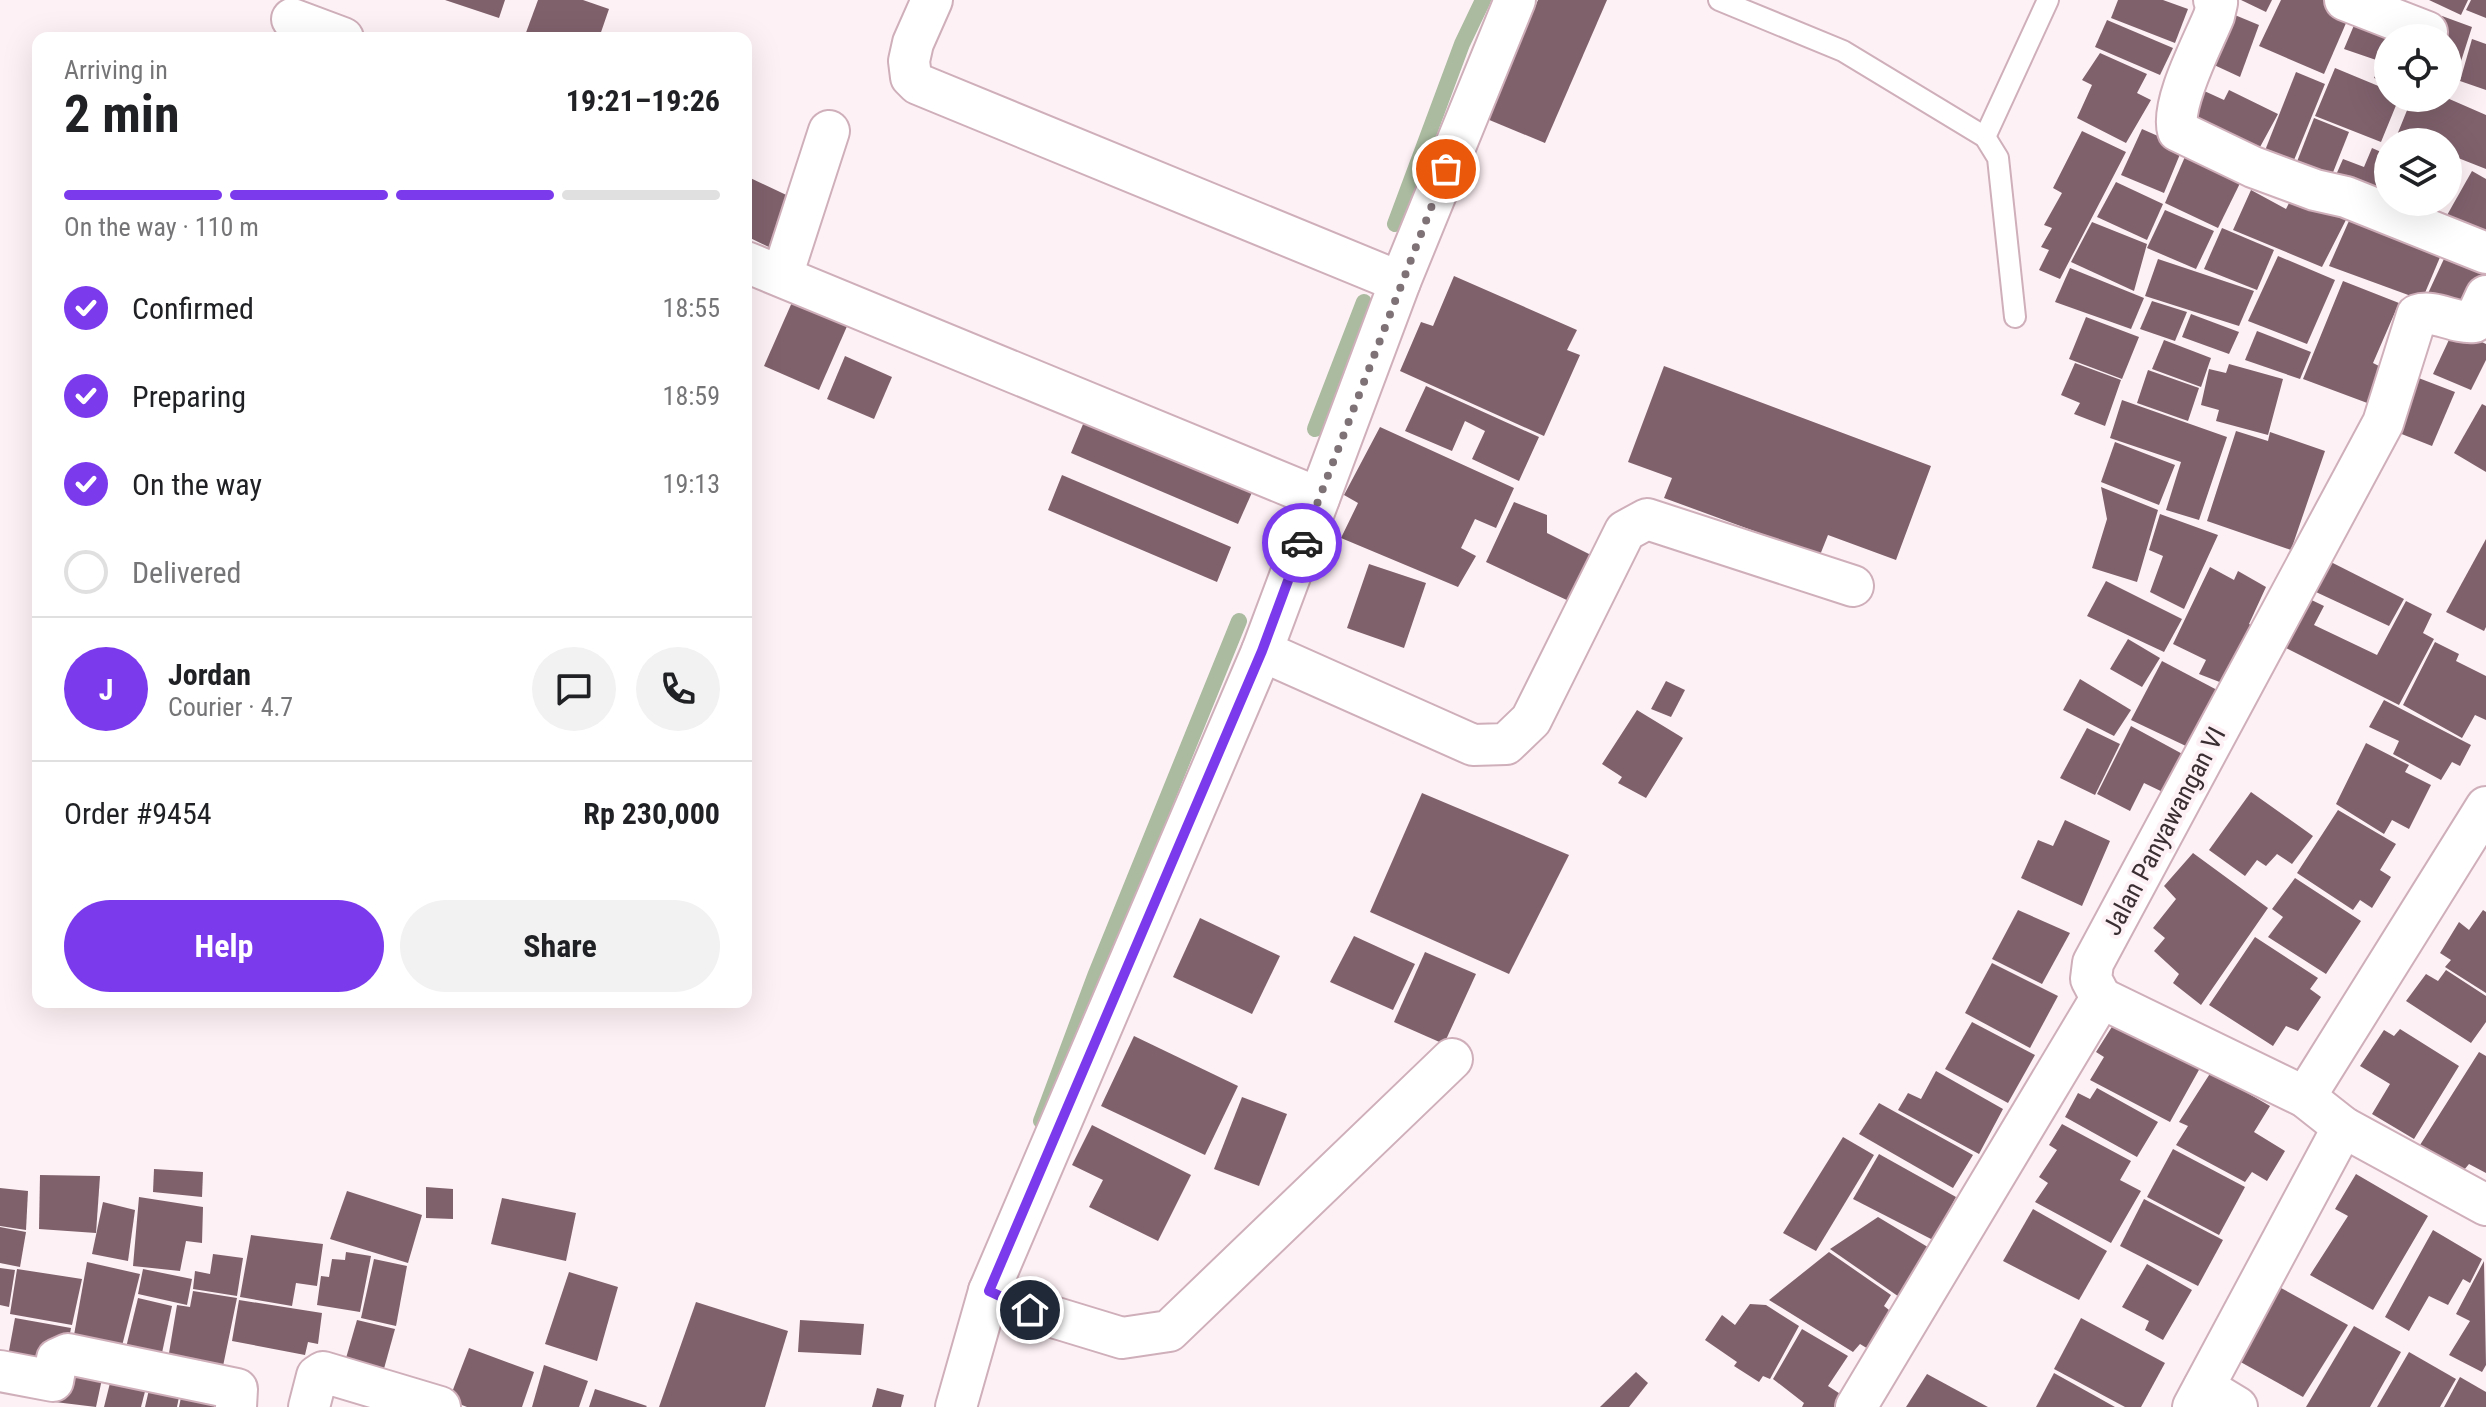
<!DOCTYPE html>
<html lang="en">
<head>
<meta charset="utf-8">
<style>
	:root { --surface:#fff; --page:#f2f2f2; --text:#202124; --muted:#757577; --line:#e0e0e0; --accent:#7c3aed }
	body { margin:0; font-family:"Roboto Condensed",sans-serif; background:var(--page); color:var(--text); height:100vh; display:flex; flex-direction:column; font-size:30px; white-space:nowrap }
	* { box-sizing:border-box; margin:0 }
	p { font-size:26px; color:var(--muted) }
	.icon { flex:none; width:44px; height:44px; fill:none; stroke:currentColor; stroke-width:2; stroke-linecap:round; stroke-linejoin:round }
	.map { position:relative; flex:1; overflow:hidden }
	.sheet { position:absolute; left:32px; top:32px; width:720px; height:976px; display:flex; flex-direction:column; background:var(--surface); border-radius:16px; box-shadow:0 8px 32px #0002 }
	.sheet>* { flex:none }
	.controls { position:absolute; left:2374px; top:24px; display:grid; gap:16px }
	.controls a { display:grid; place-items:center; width:88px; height:88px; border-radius:50%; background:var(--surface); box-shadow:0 8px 32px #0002; font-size:40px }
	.pin { position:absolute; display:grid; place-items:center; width:68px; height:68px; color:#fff; margin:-34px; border:4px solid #fff; border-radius:50%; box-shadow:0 2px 8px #0007 }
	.courier { position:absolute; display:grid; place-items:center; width:80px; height:80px; margin:-40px; border:6px solid #7c3aed; border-radius:50%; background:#fff; color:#222; box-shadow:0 2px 10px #0007 }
	.head em { font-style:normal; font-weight:700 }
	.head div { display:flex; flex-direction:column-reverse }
	.head { display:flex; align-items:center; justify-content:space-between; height:136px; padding:0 32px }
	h1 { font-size:52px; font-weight:700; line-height:60px }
	.bar { display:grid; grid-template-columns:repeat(4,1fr); gap:12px 8px; align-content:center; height:96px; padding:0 32px }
	.bar i { height:10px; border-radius:6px; background:var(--line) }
	.bar .on { background:var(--accent) }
	.bar p { grid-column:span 4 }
	.line { display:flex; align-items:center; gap:20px; padding:0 32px; border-top:2px solid var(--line) }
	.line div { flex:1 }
	.round { display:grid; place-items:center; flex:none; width:84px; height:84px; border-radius:42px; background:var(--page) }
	ol { padding:0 32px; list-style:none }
	li { display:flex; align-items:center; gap:24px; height:88px }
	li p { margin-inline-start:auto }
	li .icon { padding:8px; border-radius:50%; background:var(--accent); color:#fff; stroke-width:4 }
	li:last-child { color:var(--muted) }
	li i { width:44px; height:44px; border:4px solid var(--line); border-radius:50% }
	.button { display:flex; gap:16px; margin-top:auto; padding:16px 32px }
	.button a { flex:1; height:92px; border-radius:48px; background:var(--accent); color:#fff; font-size:32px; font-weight:700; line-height:92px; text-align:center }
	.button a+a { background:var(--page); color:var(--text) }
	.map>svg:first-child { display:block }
</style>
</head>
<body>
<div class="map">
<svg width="2486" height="1407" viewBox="0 0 2486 1407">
	<rect width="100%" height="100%" fill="#fef1f5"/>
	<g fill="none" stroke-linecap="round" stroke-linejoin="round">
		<g stroke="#aabba0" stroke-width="16">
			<polyline points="1395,224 1462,44 1483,0"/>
			<polyline points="1315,429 1364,302"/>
			<polyline points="1041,1121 1095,976 1239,621"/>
		</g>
	</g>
	<g fill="#7f616c">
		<polygon points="445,0 505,0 499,18"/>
		<polygon points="538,0 583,0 609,9 599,38 524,38"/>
		<polygon points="1538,0 1607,0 1545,143 1487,119"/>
		<polygon points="2118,0 2163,0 2188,9 2175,43 2111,18"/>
		<polygon points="2241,0 2272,0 2266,12"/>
		<polygon points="2281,0 2337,0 2353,7 2324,74 2259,46"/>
		<polygon points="2429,0 2468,0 2461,15"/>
		<polygon points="2471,0 2486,0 2486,18 2466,10"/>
		<polygon points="2360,11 2388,38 2388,83 2374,78 2382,62 2344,49"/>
		<polygon points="2230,13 2259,25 2240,77 2212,64"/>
		<polygon points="2442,16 2472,27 2455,80 2448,77 2448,38 2434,38"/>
		<polygon points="2107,20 2173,48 2160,75 2095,47"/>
		<polygon points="2472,39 2486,44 2486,90 2460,81"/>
		<polygon points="2100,53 2147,74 2137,93 2151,100 2126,143 2077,118 2092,85 2082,80"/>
		<polygon points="2335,68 2388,90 2388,98 2399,98 2381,142 2315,116"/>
		<polygon points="2296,72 2325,84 2292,165 2264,153"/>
		<polygon points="2189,84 2224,100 2229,90 2278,114 2254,158 2186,121"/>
		<polygon points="2412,98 2447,98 2486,115 2486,169 2448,154 2448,142 2416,142 2397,135"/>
		<polygon points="2314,118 2349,132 2326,190 2291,177"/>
		<polygon points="2142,129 2183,147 2164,193 2121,175"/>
		<polygon points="2082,131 2126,152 2060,279 2039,270 2049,250 2041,247 2052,228 2044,225 2062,193 2053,188"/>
		<polygon points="2190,145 2246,171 2218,228 2165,203"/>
		<polygon points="2372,148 2388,155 2388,198 2332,184 2343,159 2364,167"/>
		<polygon points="2472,171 2486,179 2486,243 2442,224"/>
		<polygon points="746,176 797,200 773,249 746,236"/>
		<polygon points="2116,182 2163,204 2147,240 2097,217"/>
		<polygon points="2296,189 2351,210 2322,267 2233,230 2251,190 2286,209"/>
		<polygon points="2356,205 2446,243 2422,300 2329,266"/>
		<polygon points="2165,210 2214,231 2196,269 2147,248"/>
		<polygon points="2092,222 2147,244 2134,291 2071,262"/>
		<polygon points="2222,228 2274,250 2257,290 2204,269"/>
		<polygon points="2449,248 2486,263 2486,281 2467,319 2424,302"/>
		<polygon points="2278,256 2335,280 2307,344 2248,321"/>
		<polygon points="2158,259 2254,291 2239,326 2145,296"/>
		<polygon points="2070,268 2144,298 2131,329 2055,302"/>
		<polygon points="1454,276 1577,330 1567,350 1580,355 1544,436 1400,371 1421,322 1433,326"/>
		<polygon points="2343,281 2399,303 2373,363 2391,372 2378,407 2303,379"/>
		<polygon points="793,300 848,324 819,390 764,366"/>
		<polygon points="2152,301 2187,312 2175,341 2140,329"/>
		<polygon points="2191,314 2239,332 2229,354 2182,337"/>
		<polygon points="2086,317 2139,337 2122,379 2069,359"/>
		<polygon points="2454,329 2486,344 2486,360 2471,390 2433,374"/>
		<polygon points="2257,331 2311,352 2300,379 2245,360"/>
		<polygon points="2164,340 2211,358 2201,387 2152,369"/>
		<polygon points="845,356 892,377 874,419 827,399"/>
		<polygon points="2075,363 2121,380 2105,426 2074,414 2080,403 2061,395"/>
		<polygon points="2229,364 2283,379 2268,435 2216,421 2219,410 2201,405 2209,369 2226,373"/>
		<polygon points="1664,366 1931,466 1896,560 1828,535 1820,555 1664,498 1672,478 1628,462"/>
		<polygon points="2148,370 2199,388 2188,421 2137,403"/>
		<polygon points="2416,377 2455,392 2432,446 2394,431"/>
		<polygon points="1426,386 1539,437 1519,481 1472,459 1485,431 1465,421 1452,451 1405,431"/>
		<polygon points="2122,400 2227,437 2199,520 2166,510 2181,462 2110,438"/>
		<polygon points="2482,404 2486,406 2486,472 2454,453"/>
		<polygon points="1086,417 1254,488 1238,524 1071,453"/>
		<polygon points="1380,427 1514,488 1496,528 1475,519 1461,548 1476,556 1458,587 1341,538 1358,503 1344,495"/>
		<polygon points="2236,431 2268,441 2270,432 2325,451 2291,550 2207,521"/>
		<polygon points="2115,442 2175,465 2159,505 2101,482"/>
		<polygon points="1062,475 1231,547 1217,582 1048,510"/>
		<polygon points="2101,487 2158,510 2137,582 2092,568 2107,519"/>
		<polygon points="1514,502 1547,515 1547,533 1591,555 1571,602 1486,562"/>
		<polygon points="2160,514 2218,535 2184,609 2150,592 2163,556 2149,550"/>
		<polygon points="2486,539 2486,627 2484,631 2446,612"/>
		<polygon points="2319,556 2404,599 2389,626 2303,586"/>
		<polygon points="1369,564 1426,583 1404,648 1347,628"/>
		<polygon points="2210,567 2234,580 2238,571 2266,587 2249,624 2265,633 2235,688 2199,674 2206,660 2173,644"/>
		<polygon points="2106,581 2182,619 2164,652 2087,616"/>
		<polygon points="2295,592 2324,606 2314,625 2377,655 2406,601 2432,614 2423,633 2434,639 2399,705 2272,641"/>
		<polygon points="2128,639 2160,658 2142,687 2110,669"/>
		<polygon points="2435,642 2459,654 2456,661 2486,676 2486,720 2475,715 2462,738 2403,705"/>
		<polygon points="2162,661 2219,691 2188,747 2131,720"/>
		<polygon points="2080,679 2131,710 2114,736 2063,710"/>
		<polygon points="1666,681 1685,690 1671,717 1651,709"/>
		<polygon points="2384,700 2471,745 2460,766 2452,762 2441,780 2393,754 2399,741 2369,727"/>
		<polygon points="1637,710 1683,738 1646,798 1618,783 1622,777 1602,764"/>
		<polygon points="2131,726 2188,757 2169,795 2144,783 2130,811 2097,794"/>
		<polygon points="2087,728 2120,744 2095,795 2060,778"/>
		<polygon points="2366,743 2409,765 2405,772 2431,785 2409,829 2392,820 2384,834 2336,804"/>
		<polygon points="2251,792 2313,836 2292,864 2277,854 2266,866 2257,860 2245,876 2209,850"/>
		<polygon points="1422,793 1569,855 1509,974 1370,912"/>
		<polygon points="2338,810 2396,844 2380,870 2391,877 2372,908 2360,900 2353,910 2297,873"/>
		<polygon points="2065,820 2110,841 2082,906 2021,878 2038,840 2053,846"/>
		<polygon points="2193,853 2268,908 2201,1005 2173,983 2179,974 2154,951 2165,938 2153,928 2176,899 2164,886"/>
		<polygon points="2295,878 2361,921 2326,974 2268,937 2283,917 2272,909"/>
		<polygon points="2018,910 2070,933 2042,984 1992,959"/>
		<polygon points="2483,910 2486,912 2486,993 2445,967 2451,960 2440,953 2459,922 2469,930"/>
		<polygon points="1200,918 1280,956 1252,1014 1173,977"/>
		<polygon points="1354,936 1415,964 1393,1010 1330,982"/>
		<polygon points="2255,937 2318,978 2310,989 2321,997 2298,1031 2286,1026 2273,1046 2209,1005"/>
		<polygon points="1425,952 1476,974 1444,1044 1394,1022"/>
		<polygon points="1992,963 2058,996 2030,1048 1965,1013"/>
		<polygon points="2446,970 2486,996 2486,1022 2471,1043 2406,1001 2426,974 2438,981"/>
		<polygon points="1972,1022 2035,1055 2008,1103 1945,1069"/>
		<polygon points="2115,1022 2200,1068 2170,1122 2090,1080 2104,1057 2096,1052"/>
		<polygon points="2400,1029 2459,1066 2414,1139 2372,1114 2390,1084 2360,1066 2384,1030 2394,1036"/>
		<polygon points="1134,1036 1238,1086 1205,1155 1101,1106"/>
		<polygon points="2479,1052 2486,1056 2486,1173 2469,1164 2464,1170 2420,1145"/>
		<polygon points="1936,1071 2003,1109 1979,1154 1898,1110 1908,1093 1921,1099"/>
		<polygon points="2211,1072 2270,1106 2254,1132 2285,1151 2267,1181 2252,1172 2245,1182 2176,1145 2188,1126 2179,1122"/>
		<polygon points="2097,1088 2158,1122 2137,1157 2065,1117 2078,1093 2090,1099"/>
		<polygon points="1242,1097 1287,1114 1259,1186 1214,1169"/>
		<polygon points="1879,1103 1973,1155 1953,1188 1859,1134"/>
		<polygon points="2062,1124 2131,1161 2120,1180 2141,1191 2111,1243 2035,1202 2048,1183 2039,1177 2057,1150 2049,1145"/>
		<polygon points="1092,1125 1191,1175 1158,1241 1089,1207 1103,1180 1072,1165"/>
		<polygon points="1843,1137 1874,1155 1816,1251 1783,1233"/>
		<polygon points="2173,1149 2245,1187 2219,1235 2147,1197"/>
		<polygon points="1879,1154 1956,1197 1933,1240 1853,1199"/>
		<polygon points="154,1169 203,1172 202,1197 153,1192"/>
		<polygon points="2356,1174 2428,1216 2373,1310 2310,1275 2348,1216 2335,1209"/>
		<polygon points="40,1175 100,1176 96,1233 39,1229"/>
		<polygon points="426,1187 453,1189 453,1219 426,1218"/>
		<polygon points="0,1188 28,1191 26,1230 0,1226"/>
		<polygon points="347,1191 422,1215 408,1263 330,1239"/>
		<polygon points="139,1197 203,1207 202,1243 186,1241 180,1271 133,1266"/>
		<polygon points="502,1198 576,1213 566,1261 491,1244"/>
		<polygon points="2144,1199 2223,1240 2198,1286 2120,1246"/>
		<polygon points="103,1202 135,1210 128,1261 92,1254"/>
		<polygon points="2033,1209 2107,1251 2079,1300 2003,1261"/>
		<polygon points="1878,1217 1936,1252 1905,1301 1830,1249"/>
		<polygon points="0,1227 26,1232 20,1267 0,1263"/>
		<polygon points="2433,1230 2482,1259 2470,1283 2463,1279 2448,1305 2429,1296 2409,1331 2385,1317"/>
		<polygon points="251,1235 323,1244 317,1286 296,1283 292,1306 240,1297"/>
		<polygon points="346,1252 371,1256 360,1312 317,1305 321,1276 329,1277 332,1259 345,1260"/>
		<polygon points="1829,1252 1891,1295 1884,1306 1894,1314 1870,1350 1860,1344 1853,1352 1769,1300"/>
		<polygon points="213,1254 243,1258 237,1296 193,1289 195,1271 210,1274"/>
		<polygon points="374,1259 407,1266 396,1326 361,1318"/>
		<polygon points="2484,1261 2486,1365 2482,1372 2449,1355 2470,1321 2456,1314"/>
		<polygon points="87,1262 140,1274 118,1362 71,1352"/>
		<polygon points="2147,1264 2192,1290 2163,1340 2145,1330 2149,1321 2122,1307"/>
		<polygon points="0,1268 15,1270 9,1307 0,1305"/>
		<polygon points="17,1269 82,1279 72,1325 10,1314"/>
		<polygon points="143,1269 192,1279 187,1305 138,1294"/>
		<polygon points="569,1272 618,1287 597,1361 545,1344"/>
		<polygon points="2281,1288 2348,1325 2303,1397 2237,1360"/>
		<polygon points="193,1291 237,1298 221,1376 168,1359 177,1305 190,1307"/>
		<polygon points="138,1298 172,1306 159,1367 123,1360"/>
		<polygon points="239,1300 322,1313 318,1344 308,1342 305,1355 232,1341"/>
		<polygon points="696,1302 788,1331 765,1407 659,1407"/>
		<polygon points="1750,1304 1766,1305 1799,1326 1770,1379 1763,1376 1759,1382 1734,1366 1737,1362 1705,1340 1722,1315 1735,1325"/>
		<polygon points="15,1318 71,1328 66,1355 54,1365 8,1356"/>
		<polygon points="2081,1318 2165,1363 2141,1407 2125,1407 2054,1369"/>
		<polygon points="357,1320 395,1329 380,1383 342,1372"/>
		<polygon points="800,1320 864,1324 861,1355 798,1352"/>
		<polygon points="2354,1326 2401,1352 2370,1407 2306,1407"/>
		<polygon points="1802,1329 1848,1356 1828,1386 1845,1397 1838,1407 1802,1407 1804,1403 1773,1379"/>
		<polygon points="469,1348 534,1372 522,1407 467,1407 449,1400"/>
		<polygon points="2409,1352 2456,1379 2440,1407 2377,1407"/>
		<polygon points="64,1356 105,1365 96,1407 55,1402"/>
		<polygon points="544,1365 588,1381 579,1407 532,1407"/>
		<polygon points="113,1371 148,1380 141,1407 104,1407"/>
		<polygon points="1636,1372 1648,1383 1629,1407 1600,1407"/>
		<polygon points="2054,1373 2115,1407 2036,1407"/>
		<polygon points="1927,1374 1988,1407 1906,1407"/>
		<polygon points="2460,1377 2486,1392 2486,1407 2444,1407"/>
		<polygon points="151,1381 181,1387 177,1407 145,1407"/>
		<polygon points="184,1383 221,1392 217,1407 179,1407"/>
		<polygon points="877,1388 904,1395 901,1407 872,1407"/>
		<polygon points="595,1389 647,1406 646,1407 589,1407"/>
	</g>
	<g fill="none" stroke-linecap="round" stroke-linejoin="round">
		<g stroke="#cfafba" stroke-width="24">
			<g id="lane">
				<polyline points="1719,0 1843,51 1985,137 1998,158 2015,317"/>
				<polyline points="1985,137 2048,0"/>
			</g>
		</g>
		<g stroke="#cfafba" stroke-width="44">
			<g id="street">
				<polyline points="932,0 913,43 909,61 911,77 918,84 1400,282"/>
				<path d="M2214 0 2217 3 2214 16C2203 43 2170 104 2178 131L2253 167 2315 190 2346 197 2486 253"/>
				<polyline points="2345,0 2427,32"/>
				<polyline points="292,19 343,38"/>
				<polyline points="746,262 1319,498"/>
				<polyline points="782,276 829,131"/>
				<polyline points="1262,651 1473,745 1506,744 1531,720 1625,531 1647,519 1853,586"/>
				<path d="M2101 998 2091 979 2093 963 2383 423 2417 315C2435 309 2454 324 2474 322L2486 296"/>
				<polyline points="2101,998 2305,1097 2343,1127 2486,1205"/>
				<polyline points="2305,1097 2486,807"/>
				<polyline points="989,1291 1030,1310 1122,1338 1169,1331 1452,1059"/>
				<polyline points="0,1371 53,1381 57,1359 68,1354 237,1389 236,1407"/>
				<polyline points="2204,1387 2237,1407"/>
				<polyline points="309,1407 317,1376 323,1372 440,1407"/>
				<polyline points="956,1407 989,1291 1262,651 1400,282 1515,0"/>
				<polyline points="1856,1407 2101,998"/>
				<polyline points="2193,1407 2343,1127"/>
			</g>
		</g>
		<use href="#lane" stroke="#fff" stroke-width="20"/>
		<use href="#street" stroke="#fff" stroke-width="40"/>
	</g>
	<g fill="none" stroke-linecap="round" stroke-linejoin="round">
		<polyline stroke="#7f7276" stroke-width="8" stroke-dasharray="0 14.4" points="1302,543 1446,169"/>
		<polyline stroke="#7c3aed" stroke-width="10" points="1030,1310 989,1291 1262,651 1302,543"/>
	</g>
	<g text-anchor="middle" stroke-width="8" stroke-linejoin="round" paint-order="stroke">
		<g font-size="26" fill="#3a2e32" stroke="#fef1f5">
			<text transform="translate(2164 831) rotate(-62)" y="9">Jalan Panyawangan VI</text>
		</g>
	</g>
</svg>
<div class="controls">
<a><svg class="icon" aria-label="locate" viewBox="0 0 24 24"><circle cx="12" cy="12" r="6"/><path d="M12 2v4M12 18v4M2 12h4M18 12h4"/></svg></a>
<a><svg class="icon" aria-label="layers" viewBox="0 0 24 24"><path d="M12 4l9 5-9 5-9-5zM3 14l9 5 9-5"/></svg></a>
</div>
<div class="pin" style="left:1446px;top:169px;background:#ea580c"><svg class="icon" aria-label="bag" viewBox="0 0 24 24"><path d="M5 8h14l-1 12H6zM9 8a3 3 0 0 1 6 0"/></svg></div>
<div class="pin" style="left:1030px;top:1310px;background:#1f2937"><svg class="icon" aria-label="home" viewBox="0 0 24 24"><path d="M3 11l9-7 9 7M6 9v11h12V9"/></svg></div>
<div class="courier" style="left:1302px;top:543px"><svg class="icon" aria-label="car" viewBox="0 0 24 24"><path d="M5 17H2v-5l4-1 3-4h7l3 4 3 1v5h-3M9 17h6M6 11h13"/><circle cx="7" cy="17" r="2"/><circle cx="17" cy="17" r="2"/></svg></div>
<section class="sheet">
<div class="head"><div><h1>2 min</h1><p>Arriving in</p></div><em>19:21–19:26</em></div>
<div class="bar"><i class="on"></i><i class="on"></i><i class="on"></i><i></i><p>On the way · 110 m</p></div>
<ol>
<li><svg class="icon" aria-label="check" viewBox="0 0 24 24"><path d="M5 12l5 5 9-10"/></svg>Confirmed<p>18:55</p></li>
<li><svg class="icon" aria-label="check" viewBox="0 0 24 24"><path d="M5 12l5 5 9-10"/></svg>Preparing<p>18:59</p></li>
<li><svg class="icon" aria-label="check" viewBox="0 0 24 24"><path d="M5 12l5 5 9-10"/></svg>On the way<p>19:13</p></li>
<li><i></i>Delivered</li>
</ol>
<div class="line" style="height:144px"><b class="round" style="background:var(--accent);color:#fff">J</b><div><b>Jordan</b><p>Courier · 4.7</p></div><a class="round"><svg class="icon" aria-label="chat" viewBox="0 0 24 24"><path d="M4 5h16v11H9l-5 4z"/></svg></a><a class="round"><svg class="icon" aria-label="phone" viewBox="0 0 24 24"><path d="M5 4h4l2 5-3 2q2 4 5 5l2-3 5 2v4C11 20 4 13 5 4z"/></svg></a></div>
<div class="line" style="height:104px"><div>Order #9454</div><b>Rp 230,000</b></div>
<div class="button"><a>Help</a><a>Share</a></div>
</section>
</div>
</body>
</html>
